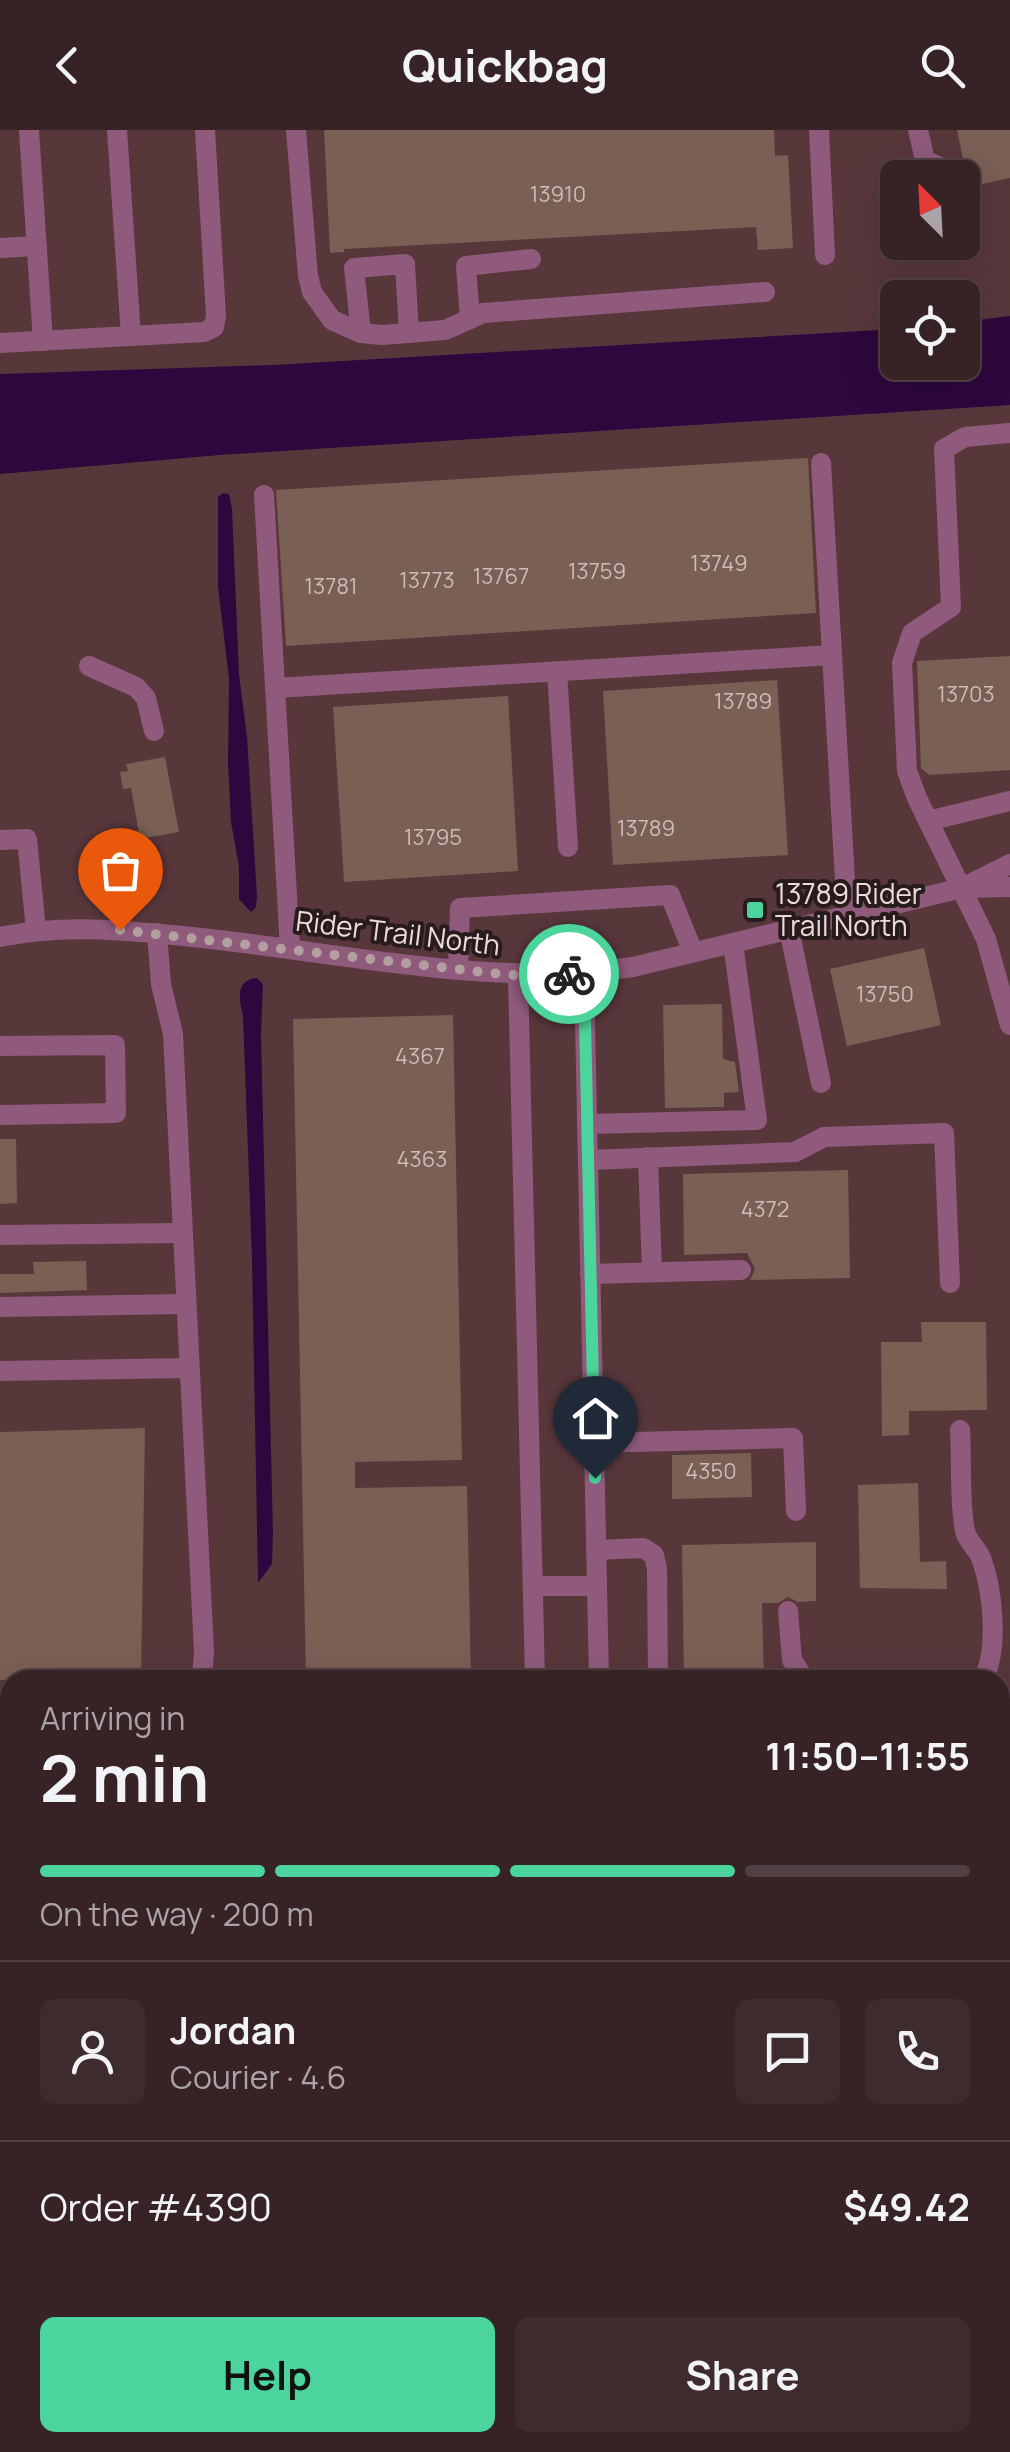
<!DOCTYPE html>
<html lang="en">
<head>
<meta charset="utf-8">
<style>
	:root { --surface:#372326; --page:#3e2b2e; --text:#f1f3f6; --muted:#aaa4a7; --line:#514043; --accent:#4bd49b }
	body { margin:0; font-family:Manrope,sans-serif; background:var(--page); color:var(--text); height:100vh; display:flex; flex-direction:column; font-size:38px; white-space:nowrap }
	* { box-sizing:border-box; margin:0 }
	p { font-size:32px; color:var(--muted) }
	.icon { flex:none; width:55px; height:55px; fill:none; stroke:currentColor; stroke-width:2; stroke-linecap:round; stroke-linejoin:round }
	.map { position:relative; flex:1; overflow:hidden }
	.drawer { position:absolute; left:0px; top:1540px; width:1010px; height:782px; display:flex; flex-direction:column; background:var(--surface); border-radius:30px 30px 0 0; box-shadow:0 10px 40px #0002,0 0 0 2px var(--line) }
	.drawer>* { flex:none }
	.needle { width:65px; rotate:336deg }
	.fabs { position:absolute; left:880px; top:30px; display:grid; gap:20px }
	.fabs a { display:grid; place-items:center; width:100px; height:100px; border-radius:15px; background:var(--surface); box-shadow:0 10px 40px #0002,0 0 0 2px var(--line); font-size:50px }
	.pin { position:absolute; display:grid; place-items:center; width:85px; height:85px; color:#fff; margin:-102px -42px; border-radius:50% 50% 50% 0; rotate:-45deg; box-shadow:0 0 10px #0007 }
	.pin .icon { rotate:45deg }
	.courier { position:absolute; display:grid; place-items:center; width:100px; height:100px; margin:-50px; border:8px solid #4bd49b; border-radius:50%; background:#fff; color:#222; box-shadow:0 2px 12px #0007 }
	.summary em { font-style:normal; font-weight:700 }
	.summary div { display:flex; flex-direction:column-reverse }
	.summary { display:flex; align-items:center; justify-content:space-between; height:170px; padding:0 40px }
	h1 { font-size:65px; font-weight:700; line-height:75px }
	.bar { display:grid; grid-template-columns:repeat(4,1fr); gap:15px 10px; align-content:center; height:120px; padding:0 40px }
	.bar i { height:12px; border-radius:8px; background:var(--line) }
	.bar .selected { background:var(--accent) }
	.bar p { grid-column:span 4 }
	.line { display:flex; align-items:center; gap:25px; padding:0 40px; border-top:2px solid var(--line) }
	.line div { flex:1 }
	.round { display:grid; place-items:center; flex:none; width:105px; height:105px; border-radius:15px; background:var(--page) }
	.cta { display:flex; gap:20px; margin-top:auto; padding:20px 40px }
	.cta a { flex:1; height:115px; border-radius:15px; background:var(--accent); color:#111; font-size:40px; font-weight:700; line-height:115px; text-align:center }
	.cta a+a { background:var(--page); color:var(--text) }
	header { display:flex; justify-content:space-between; align-items:center; height:130px; padding:0 40px; background:var(--surface); font-size:45px; font-weight:700 }
	.map>svg:first-child { display:block }
</style>
</head>
<body>
<header><svg class="icon" aria-label="back" viewBox="0 0 24 24"><path d="M15 5l-7 7 7 7"/></svg>Quickbag<svg class="icon" aria-label="search" viewBox="0 0 24 24"><circle cx="10" cy="10" r="6"/><path d="M15 15l6 6"/></svg></header>
<div class="map">
<svg width="1010" height="2322" viewBox="0 0 1010 2322">
	<rect width="100%" height="100%" fill="#492f32"/>
	<path fill="#58373b" fill-rule="evenodd" d="M0 0H1010V2322H0ZM898 48H962V112H898ZM898 168H962V232H898ZM10 1550H1000V2312H10Z"/>
	<g fill="#2d073d">
		<polygon points="1010,186 1010,275 220,325 0,344 0,244 273,235 897,199 898,232 962,232 963,192"/>
		<polygon points="223,363 229,364 232,379 239,544 247,607 257,766 256,777 251,782 239,769 239,737 231,692 228,634 229,549 218,456 218,367"/>
		<path d="M257 848 263 854 261 905 273 1403 272 1434 258 1453 252 1129 243 886C239 870 235 850 257 848Z"/>
	</g>
	<g fill="#795f54">
		<polygon points="324,0 774,0 775,26 788,25 793,118 758,120 756,97 344,119 344,122 330,123"/>
		<polygon points="957,0 1010,0 1010,48 969,57"/>
		<polygon points="808,328 816,483 286,516 276,360"/>
		<polygon points="1010,526 1010,640 929,645 921,638 917,531"/>
		<polygon points="777,550 788,725 613,735 603,561"/>
		<polygon points="508,566 518,741 344,752 333,577"/>
		<polygon points="165,627 179,702 140,709 131,658 123,659 120,642 128,641 126,634"/>
		<polygon points="924,818 941,895 847,916 830,839"/>
		<polygon points="722,874 723,929 735,932 739,962 724,963 724,977 665,978 663,875"/>
		<polygon points="453,885 462,1330 355,1332 355,1358 467,1356 471,1550 306,1550 293,889"/>
		<polygon points="0,1009 16,1009 17,1073 0,1074"/>
		<polygon points="848,1040 850,1148 750,1150 755,1139 747,1123 684,1125 683,1044"/>
		<polygon points="86,1131 87,1160 0,1163 0,1144 34,1144 33,1132"/>
		<polygon points="921,1192 986,1192 987,1280 909,1281 909,1305 882,1306 881,1212 922,1212"/>
		<polygon points="145,1298 141,1550 0,1550 0,1302"/>
		<polygon points="751,1323 752,1367 672,1369 672,1325"/>
		<polygon points="918,1353 920,1432 946,1431 947,1459 860,1458 858,1355"/>
		<polygon points="816,1412 816,1471 798,1472 788,1467 778,1473 762,1473 764,1550 684,1550 682,1415"/>
	</g>
	<g fill="none" stroke-linecap="round" stroke-linejoin="round">
		<g stroke="#8f5a7b" stroke-width="20">
			<polyline points="29,0 43,211"/>
			<polyline points="117,0 131,206"/>
			<polyline points="296,0 308,146 312,162 332,190 361,203 382,205 445,200 483,183 765,162"/>
			<polyline points="819,0 825,125"/>
			<polyline points="918,0 925,30 948,41"/>
			<polyline points="0,118 37,116"/>
			<polyline points="470,189 466,136 531,129"/>
			<polyline points="361,203 354,138 405,134 409,203"/>
			<polyline points="0,213 204,202 214,197 216,186 205,0"/>
			<polyline points="1010,303 965,307 944,319 951,477 912,503 902,533 907,641 917,668 986,809 1010,895"/>
			<polyline points="821,333 847,785"/>
			<polyline points="264,365 290,818"/>
			<polyline points="89,536 136,557 146,568 154,601"/>
			<polyline points="557,541 568,717"/>
			<polyline points="275,558 832,525"/>
			<polyline points="928,691 1010,671"/>
			<polyline points="0,710 27,709 36,800"/>
			<polyline points="968,755 1010,734"/>
			<polyline points="789,799 821,953"/>
			<polyline points="157,803 161,854 173,904 204,1522 202,1550"/>
			<path d="M0 807C61 794 122 800 183 806 329 820 489 859 633 837L962 758 1010 757"/>
			<polyline points="458,839 460,778 670,765 693,822"/>
			<polyline points="518,845 535,1550"/>
			<polyline points="584,845 599,1550"/>
			<polyline points="0,916 115,915 116,983 0,985"/>
			<polyline points="587,994 757,990 733,813"/>
			<polyline points="648,1027 652,1142"/>
			<polyline points="588,1030 795,1022 824,1007 944,1003 950,1153"/>
			<polyline points="0,1105 181,1103"/>
			<polyline points="590,1144 741,1140"/>
			<polyline points="0,1177 185,1174"/>
			<polyline points="0,1241 189,1238"/>
			<path d="M960 1300C962 1333 959 1369 965 1401 967 1411 977 1418 981 1428 993 1460 999 1519 983 1550"/>
			<polyline points="594,1313 793,1308 796,1381"/>
			<polyline points="596,1420 643,1418 654,1425 657,1439 658,1550"/>
			<polyline points="533,1456 597,1456"/>
			<polyline points="788,1481 792,1530 805,1550"/>
			<polyline points="1000,1751 1010,1751"/>
			<polyline points="1000,1971 1010,1983"/>
			<polyline points="0,2044 10,2044"/>
			<polyline points="0,2129 8,2128 10,2226"/>
			<polyline points="1000,2189 1010,2202"/>
			<polyline points="0,2290 10,2290"/>
			<polyline points="12,2312 12,2322"/>
			<polyline points="947,2312 944,2315 949,2322"/>
			<polyline points="991,2312 998,2322"/>
			<polyline points="535,2322 535,2312"/>
			<polyline points="577,2322 578,2312"/>
			<polyline points="844,2322 851,2312"/>
		</g>
	</g>
	<g fill="none" stroke-linecap="round" stroke-linejoin="round">
		<polyline stroke="#b39ea0" stroke-width="10" stroke-dasharray="0 18" points="120,800 508,845 569,844"/>
		<polyline stroke="#4bd49b" stroke-width="12" points="569,844 584,844 595,1348"/>
	</g>
	<rect fill="#4bd49b" stroke="#271b1c" stroke-width="4" x="745" y="770" width="20" height="20" rx="5"/>
	<g text-anchor="middle" stroke-width="8" stroke-linejoin="round" paint-order="stroke">
		<g font-size="22" fill="#cfbbba">
			<text x="558" y="72">13910</text>
			<text x="719" y="441">13749</text>
			<text x="597" y="449">13759</text>
			<text x="501" y="454">13767</text>
			<text x="427" y="458">13773</text>
			<text x="331" y="464">13781</text>
			<text x="966" y="572">13703</text>
			<text x="743" y="579">13789</text>
			<text x="646" y="706">13789</text>
			<text x="433" y="715">13795</text>
			<text x="885" y="872">13750</text>
			<text x="420" y="934">4367</text>
			<text x="422" y="1037">4363</text>
			<text x="765" y="1087">4372</text>
			<text x="711" y="1349">4350</text>
		</g>
		<g font-size="28" fill="#ecdadc" stroke="#271b1c" text-anchor="start">
			<text x="775" y="774">13789 Rider<tspan x="775" dy="32">Trail North</tspan></text>
		</g>
		<g font-size="28" fill="#ecdadc" stroke="#271b1c">
			<text transform="translate(398 803) rotate(7)" y="10">Rider Trail North</text>
		</g>
	</g>
</svg>
<div class="fabs">
<a><svg class="needle" viewBox="-14 -14 28 28"><path d="M0-13l5 13h-10z" fill="#e53935"/><path d="M0 13l5-13h-10z" fill="#aaa4a7"/></svg></a>
<a><svg class="icon" aria-label="locate" viewBox="0 0 24 24"><circle cx="12" cy="12" r="6"/><path d="M12 2v4M12 18v4M2 12h4M18 12h4"/></svg></a>
</div>
<div class="pin" style="left:120px;top:800px;background:#ea580c"><svg class="icon" aria-label="bag" viewBox="0 0 24 24"><path d="M5 8h14l-1 12H6zM9 8a3 3 0 0 1 6 0"/></svg></div>
<div class="pin" style="left:595px;top:1348px;background:#1f2937"><svg class="icon" aria-label="home" viewBox="0 0 24 24"><path d="M3 11l9-7 9 7M6 9v11h12V9"/></svg></div>
<div class="courier" style="left:569px;top:844px"><svg class="icon" aria-label="bike" viewBox="0 0 24 24"><circle cx="6" cy="16" r="4"/><circle cx="18" cy="16" r="4"/><path d="M6 16l4-8h5l3 8M10 8l3 8H6M13 5h3"/></svg></div>
<section class="drawer">
<div class="summary"><div><h1>2 min</h1><p>Arriving in</p></div><em>11:50–11:55</em></div>
<div class="bar"><i class="selected"></i><i class="selected"></i><i class="selected"></i><i></i><p>On the way · 200 m</p></div>
<div class="line" style="height:180px"><a class="round"><svg class="icon" aria-label="person" viewBox="0 0 24 24"><circle cx="12" cy="8" r="4"/><path d="M4 21q1-7 8-7t8 7"/></svg></a><div><b>Jordan</b><p>Courier · 4.6</p></div><a class="round"><svg class="icon" aria-label="chat" viewBox="0 0 24 24"><path d="M4 5h16v11H9l-5 4z"/></svg></a><a class="round"><svg class="icon" aria-label="phone" viewBox="0 0 24 24"><path d="M5 4h4l2 5-3 2q2 4 5 5l2-3 5 2v4C11 20 4 13 5 4z"/></svg></a></div>
<div class="line" style="height:130px"><div>Order #4390</div><b>$49.42</b></div>
<div class="cta"><a>Help</a><a>Share</a></div>
</section>
</div>
</body>
</html>
